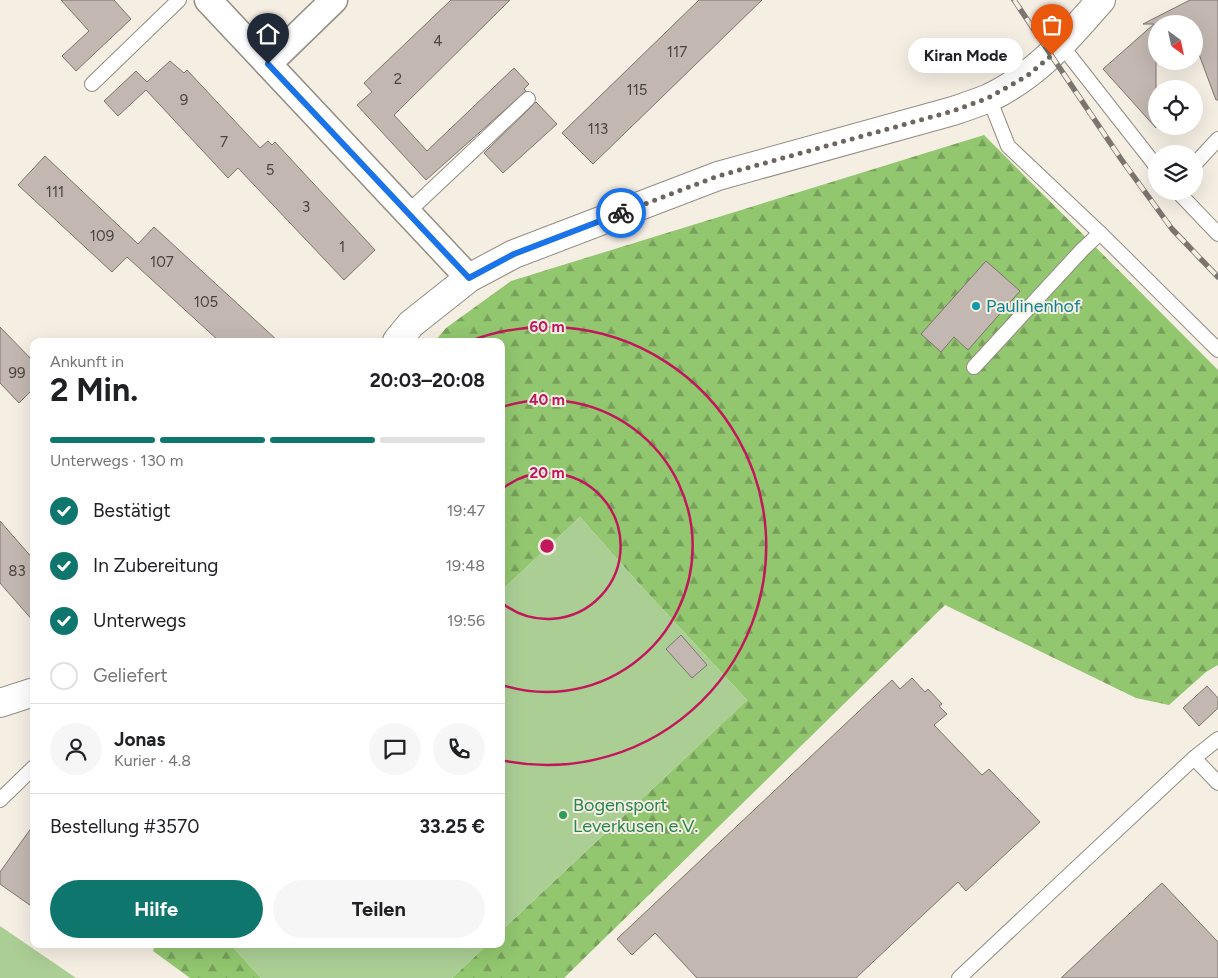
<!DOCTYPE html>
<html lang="de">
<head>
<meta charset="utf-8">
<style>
	:root { --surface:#fff; --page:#f6f6f6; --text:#202124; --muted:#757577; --line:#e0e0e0; --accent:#0f766e }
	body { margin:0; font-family:Figtree,sans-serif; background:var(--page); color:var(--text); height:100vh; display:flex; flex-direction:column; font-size:19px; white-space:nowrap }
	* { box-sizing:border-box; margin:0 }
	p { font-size:16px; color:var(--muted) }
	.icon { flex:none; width:28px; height:28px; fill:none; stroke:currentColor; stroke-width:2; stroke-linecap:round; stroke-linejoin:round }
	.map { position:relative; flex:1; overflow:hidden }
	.details { position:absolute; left:30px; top:338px; width:475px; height:610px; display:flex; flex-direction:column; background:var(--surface); border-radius:10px; box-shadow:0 5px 20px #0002 }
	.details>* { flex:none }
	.needle { width:32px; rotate:147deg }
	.buttons { position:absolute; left:1148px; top:15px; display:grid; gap:10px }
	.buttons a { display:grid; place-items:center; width:55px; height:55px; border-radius:50%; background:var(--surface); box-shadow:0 5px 20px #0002; font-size:25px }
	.pin { position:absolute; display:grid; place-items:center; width:42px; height:42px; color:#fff; margin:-51px -21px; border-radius:50% 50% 50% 0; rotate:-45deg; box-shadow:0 0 5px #0007 }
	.pin .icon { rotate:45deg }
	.courier { position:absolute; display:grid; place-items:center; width:50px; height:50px; margin:-25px; border:4px solid #1a73e8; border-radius:50%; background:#fff; color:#222; box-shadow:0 1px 6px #0007 }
	.bubble { position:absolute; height:35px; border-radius:18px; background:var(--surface); box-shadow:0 5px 20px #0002; font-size:16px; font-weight:700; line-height:35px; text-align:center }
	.headline em { font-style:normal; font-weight:700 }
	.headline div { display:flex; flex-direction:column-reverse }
	.headline { display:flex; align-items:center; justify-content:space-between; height:85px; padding:0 20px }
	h1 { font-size:32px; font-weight:700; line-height:38px }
	.bar { display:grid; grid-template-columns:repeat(4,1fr); gap:8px 5px; align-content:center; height:60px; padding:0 20px }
	.bar i { height:6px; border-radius:4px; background:var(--line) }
	.bar .active { background:var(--accent) }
	.bar p { grid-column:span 4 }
	.line { display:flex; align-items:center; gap:12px; padding:0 20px; border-top:1px solid var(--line) }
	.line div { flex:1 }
	.round { display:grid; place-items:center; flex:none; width:52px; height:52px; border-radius:26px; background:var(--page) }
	ol { padding:0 20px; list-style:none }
	li { display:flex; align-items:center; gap:15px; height:55px }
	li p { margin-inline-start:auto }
	li .icon { padding:5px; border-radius:50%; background:var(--accent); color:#fff; stroke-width:4 }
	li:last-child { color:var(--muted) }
	li i { width:28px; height:28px; border:2px solid var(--line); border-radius:50% }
	.action { display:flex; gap:10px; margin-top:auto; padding:10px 20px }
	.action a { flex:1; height:58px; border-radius:30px; background:var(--accent); color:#fff; font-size:20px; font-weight:700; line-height:58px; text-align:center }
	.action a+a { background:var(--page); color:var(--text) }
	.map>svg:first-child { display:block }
</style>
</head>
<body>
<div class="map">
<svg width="1218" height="978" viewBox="0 0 1218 978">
	<defs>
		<pattern id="forest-firs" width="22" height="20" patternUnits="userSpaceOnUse" patternTransform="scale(1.25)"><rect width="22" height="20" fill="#92c66f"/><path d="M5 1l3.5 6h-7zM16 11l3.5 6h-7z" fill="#77a05a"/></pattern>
	</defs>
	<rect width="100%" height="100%" fill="#f5eee3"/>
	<g fill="url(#forest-firs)">
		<polygon points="984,135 1218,370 1218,665 1206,672 1169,705 1136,698 945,605 564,978 452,978 488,944 501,944 501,931 747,700 641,586 580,517 501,591 501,341 435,341 446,328 511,281"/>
		<polygon points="155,944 230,944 261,978 190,978 153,951"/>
	</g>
	<g fill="#abce95">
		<polygon points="580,517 641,586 747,700 501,931 501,591"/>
		<polygon points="0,926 76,978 0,978"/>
		<polygon points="230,944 488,944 452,978 261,978"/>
	</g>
	<g fill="#c3b7b1" stroke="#7e746e">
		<polygon points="61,0 114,0 131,19 76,71 62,56 89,31"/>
		<polygon points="451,0 510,0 394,115 427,151 514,68 529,84 524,89 526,91 426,180 357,105 372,92 364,83"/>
		<polygon points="699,0 762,0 593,164 562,133"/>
		<polygon points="1190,0 1218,0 1218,100 1216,100 1194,41 1194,24 1156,24 1156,128 1103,69 1154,24 1143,24"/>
		<polygon points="170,61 184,73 187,70 260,148 268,141 272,145 275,142 375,250 344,280 238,168 228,178 146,90 118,116 104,101 136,71 147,82"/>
		<polygon points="536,102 557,124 503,173 484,153"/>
		<polygon points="45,156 138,244 154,227 278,341 219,341 127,257 112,272 18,185"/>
		<polygon points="986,261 1020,291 968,350 954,337 941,352 921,334"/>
		<polygon points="0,327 34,362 34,388 19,403 0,383"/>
		<polygon points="0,521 34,560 34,622 0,583"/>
		<polygon points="681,635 707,665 692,678 666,649"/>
		<polygon points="912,678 925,692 928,689 942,704 939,706 947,714 934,725 982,775 989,769 1040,822 966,891 958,882 856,978 697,978 655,933 632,955 617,939 892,680 900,689"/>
		<polygon points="1207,686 1218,698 1218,708 1199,726 1183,708"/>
		<polygon points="34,824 34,908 0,884 0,872"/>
		<polygon points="1162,883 1218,942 1218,978 1061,978"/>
	</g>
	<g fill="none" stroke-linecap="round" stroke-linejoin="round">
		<g stroke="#938d83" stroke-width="16">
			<g id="service">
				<polyline points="1062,46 1156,166"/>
				<polyline points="92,84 179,0"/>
				<polyline points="989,98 1008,146 1100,233 1218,350"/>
				<polyline points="1194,165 1218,139"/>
				<polyline points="1177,191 1218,234"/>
				<polyline points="408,212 528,99"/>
				<polyline points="974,367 1082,250 1100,233"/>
				<polyline points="1194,758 1218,783"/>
				<polyline points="0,800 34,767"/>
				<polyline points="959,978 1194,758 1218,739"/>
			</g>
		</g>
		<g stroke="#938d83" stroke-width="29">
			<g id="minor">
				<polyline points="208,0 469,278"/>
				<polyline points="268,64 334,0"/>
			</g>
		</g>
		<g stroke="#938d83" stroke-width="30">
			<g id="tertiary">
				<path d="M397 341 411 324 469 278 514 254 718 176 953 111C965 107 977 103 989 98 1038 74 1066 40 1101 0"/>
				<polyline points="0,703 34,692"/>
			</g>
		</g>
		<use href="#service" stroke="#fff" stroke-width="14"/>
		<use href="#minor" stroke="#fff" stroke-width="26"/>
		<use href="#tertiary" stroke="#fff" stroke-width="28"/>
		<g stroke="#7a756e" stroke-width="5.5">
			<polyline id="rail" points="1014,0 1121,159 1172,229 1218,277"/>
		</g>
		<use href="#rail" stroke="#f5eee3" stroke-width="4" stroke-dasharray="11" stroke-linecap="butt"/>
	</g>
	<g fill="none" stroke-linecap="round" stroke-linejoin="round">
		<polyline stroke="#6b6660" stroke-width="5" stroke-dasharray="0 9" points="621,213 718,176 953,111 988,98 1027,76 1052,55"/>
		<polyline stroke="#1a73e8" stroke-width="6" points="268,64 469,278 514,254 621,213"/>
	</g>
	<g fill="none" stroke="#c2185b" stroke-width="2.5">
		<path d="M502 489A73 73 0 1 1 502 603"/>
		<path d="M502 407A146 146 0 1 1 502 685"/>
		<path d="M470 341A219 219 0 1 1 501 760"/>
	</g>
	<circle fill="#0f9aa8" stroke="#f5eee3" stroke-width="2" cx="976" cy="306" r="5"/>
	<circle fill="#2e9e5b" stroke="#f5eee3" stroke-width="2" cx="563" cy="815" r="5"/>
	<g text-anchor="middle" stroke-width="4" stroke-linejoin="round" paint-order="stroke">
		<g font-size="15" fill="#494440">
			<text x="438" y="46">4</text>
			<text x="677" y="57">117</text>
			<text x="398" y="84">2</text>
			<text x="637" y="95">115</text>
			<text x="184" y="105">9</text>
			<text x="598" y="134">113</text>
			<text x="224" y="147">7</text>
			<text x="270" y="175">5</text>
			<text x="55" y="197">111</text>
			<text x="306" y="212">3</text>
			<text x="102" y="241">109</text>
			<text x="342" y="252">1</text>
			<text x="162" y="267">107</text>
			<text x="206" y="307">105</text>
			<text x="17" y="378">99</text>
			<text x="17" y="576">83</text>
		</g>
		<g font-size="18" fill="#0d838f" stroke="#f5eee3" text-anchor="start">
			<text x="986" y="312">Paulinenhof</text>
		</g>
		<g font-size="18" fill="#27864d" stroke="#f5eee3" text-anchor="start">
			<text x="573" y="811">Bogensport<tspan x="573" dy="21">Leverkusen e.V.</tspan></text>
		</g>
	</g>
	<circle cx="547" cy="546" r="8" fill="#c2185b" stroke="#f5eee3" stroke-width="2.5"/>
	<g font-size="15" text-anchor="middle" font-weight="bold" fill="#c2185b" stroke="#f5eee3" stroke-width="4" stroke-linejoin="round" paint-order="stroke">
		<text x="547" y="332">60 m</text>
		<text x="547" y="405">40 m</text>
		<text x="547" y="478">20 m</text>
	</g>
</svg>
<div class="buttons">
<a><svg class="needle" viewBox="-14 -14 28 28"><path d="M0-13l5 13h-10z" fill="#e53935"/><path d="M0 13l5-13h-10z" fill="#757577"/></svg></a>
<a><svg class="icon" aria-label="locate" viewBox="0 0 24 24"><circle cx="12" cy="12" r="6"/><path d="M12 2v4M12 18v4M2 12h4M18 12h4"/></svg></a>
<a><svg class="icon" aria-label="layers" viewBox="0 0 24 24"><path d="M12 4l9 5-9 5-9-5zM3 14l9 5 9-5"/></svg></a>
</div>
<div class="pin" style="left:1052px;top:55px;background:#ea580c"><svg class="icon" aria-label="bag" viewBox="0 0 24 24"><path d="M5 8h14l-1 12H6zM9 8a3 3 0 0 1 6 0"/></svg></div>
<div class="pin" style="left:268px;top:64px;background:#1f2937"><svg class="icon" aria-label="home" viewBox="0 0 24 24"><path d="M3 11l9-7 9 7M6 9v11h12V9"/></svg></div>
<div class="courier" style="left:621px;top:213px"><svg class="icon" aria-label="bike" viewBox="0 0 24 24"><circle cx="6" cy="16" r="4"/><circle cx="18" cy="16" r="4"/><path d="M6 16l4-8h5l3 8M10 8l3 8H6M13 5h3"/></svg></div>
<div class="bubble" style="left:908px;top:38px;width:115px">Kiran Mode</div>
<section class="details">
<div class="headline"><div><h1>2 Min.</h1><p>Ankunft in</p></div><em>20:03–20:08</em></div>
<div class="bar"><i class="active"></i><i class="active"></i><i class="active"></i><i></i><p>Unterwegs · 130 m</p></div>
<ol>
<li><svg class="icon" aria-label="check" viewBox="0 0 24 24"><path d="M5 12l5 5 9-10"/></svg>Bestätigt<p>19:47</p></li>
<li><svg class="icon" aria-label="check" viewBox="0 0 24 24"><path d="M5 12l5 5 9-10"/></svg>In Zubereitung<p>19:48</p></li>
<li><svg class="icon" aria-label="check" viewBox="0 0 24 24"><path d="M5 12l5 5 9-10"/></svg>Unterwegs<p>19:56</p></li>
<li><i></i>Geliefert</li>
</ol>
<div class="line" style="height:90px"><a class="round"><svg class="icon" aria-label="person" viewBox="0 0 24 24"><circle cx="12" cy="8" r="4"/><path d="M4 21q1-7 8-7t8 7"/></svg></a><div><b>Jonas</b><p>Kurier · 4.8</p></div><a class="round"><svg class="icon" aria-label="chat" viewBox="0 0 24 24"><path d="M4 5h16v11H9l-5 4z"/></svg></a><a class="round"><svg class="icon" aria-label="phone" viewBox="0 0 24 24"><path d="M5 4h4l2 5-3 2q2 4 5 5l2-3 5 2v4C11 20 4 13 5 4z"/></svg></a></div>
<div class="line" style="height:65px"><div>Bestellung #3570</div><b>33.25 €</b></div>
<div class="action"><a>Hilfe</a><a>Teilen</a></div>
</section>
</div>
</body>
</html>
